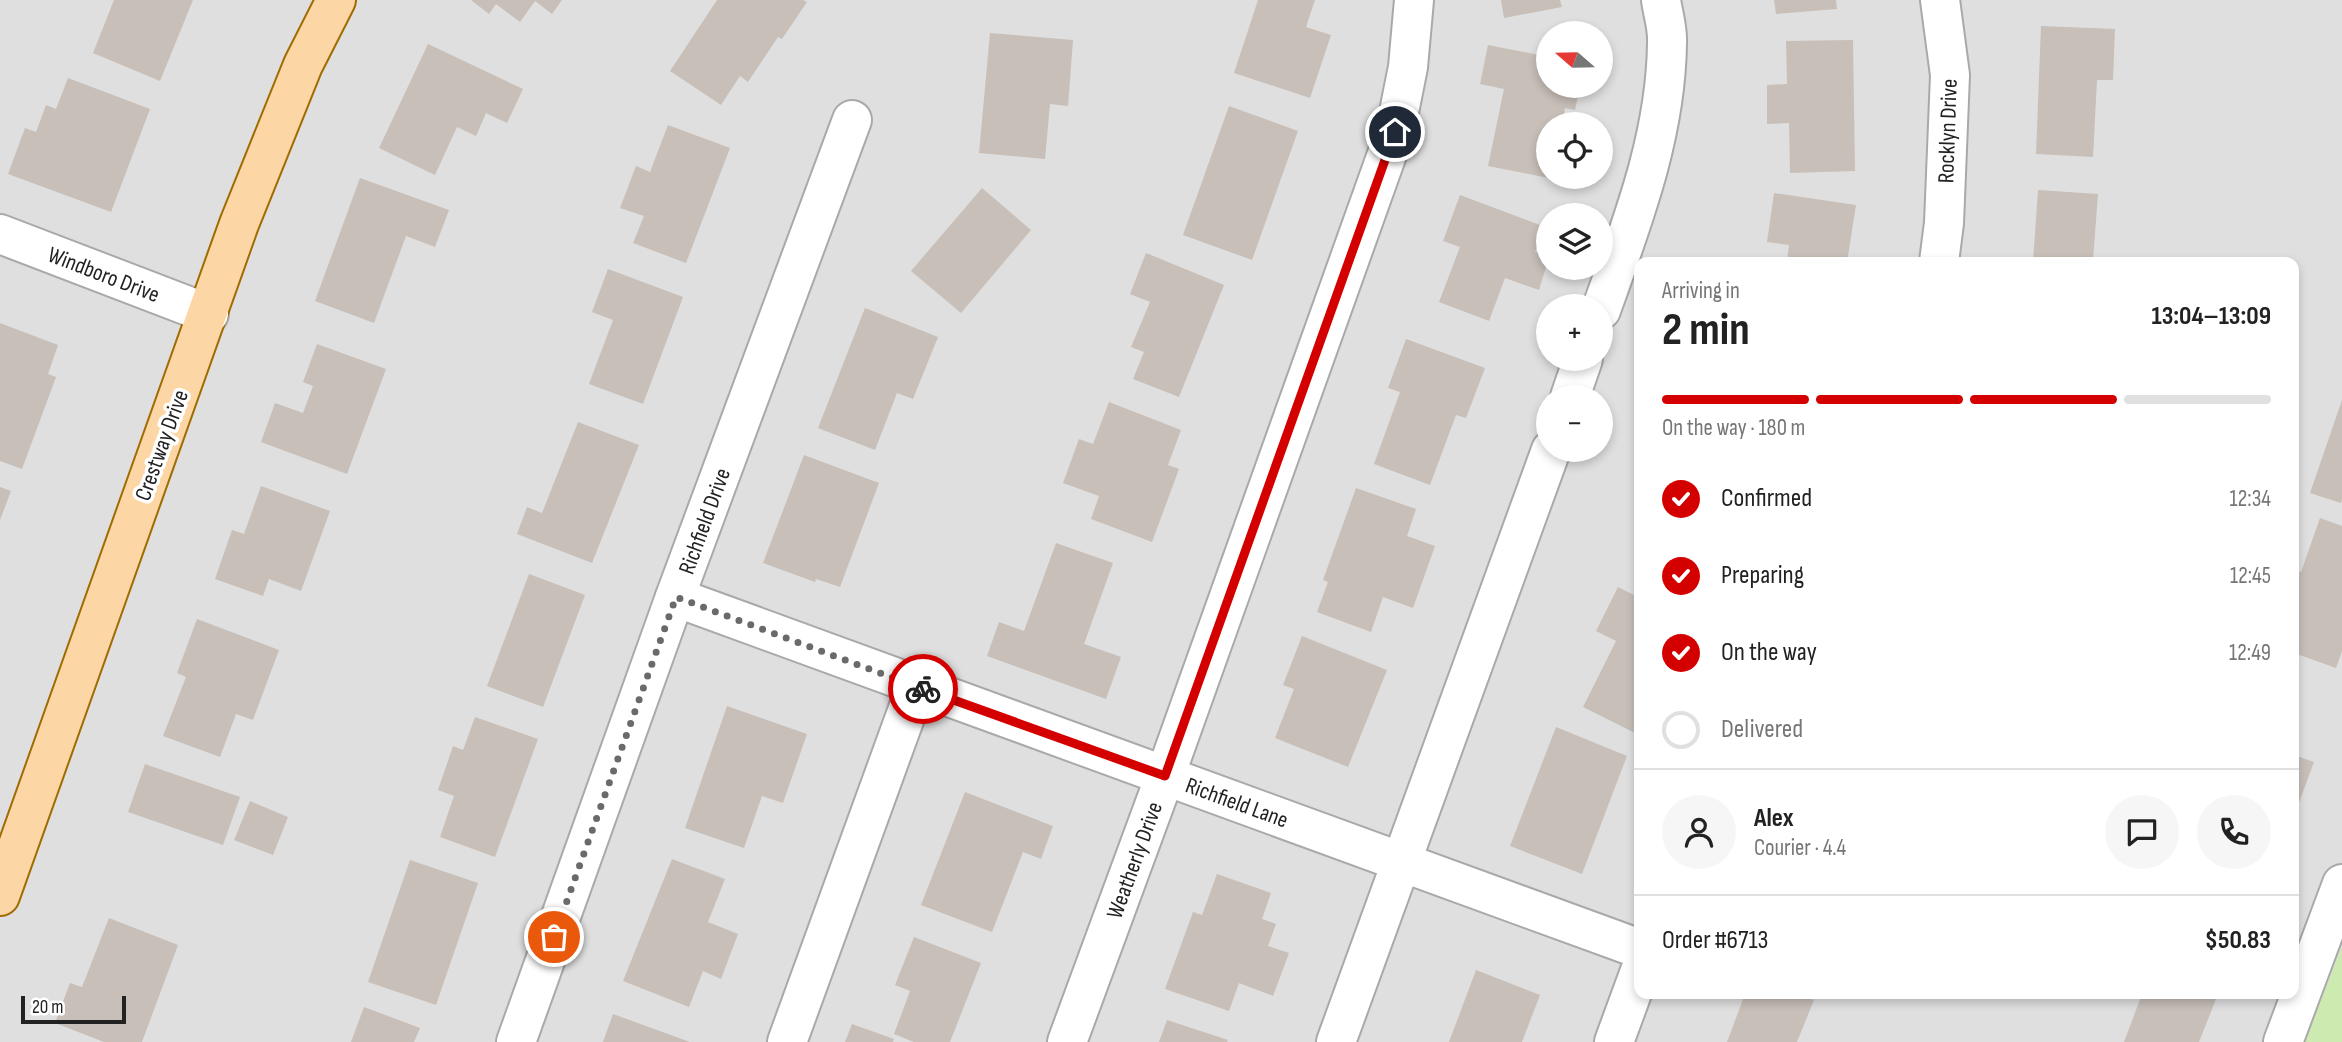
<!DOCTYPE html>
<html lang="en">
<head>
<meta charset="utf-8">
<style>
	:root { --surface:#fff; --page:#f6f6f6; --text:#222; --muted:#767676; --line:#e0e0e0; --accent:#d40000 }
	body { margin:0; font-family:"Sofia Sans Condensed",sans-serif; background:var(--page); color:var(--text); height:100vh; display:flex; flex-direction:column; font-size:26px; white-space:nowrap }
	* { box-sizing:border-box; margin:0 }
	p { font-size:23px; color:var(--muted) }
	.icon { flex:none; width:38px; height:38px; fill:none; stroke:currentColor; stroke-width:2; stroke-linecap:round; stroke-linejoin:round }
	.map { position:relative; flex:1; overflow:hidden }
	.sheet { position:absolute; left:1634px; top:257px; width:665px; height:742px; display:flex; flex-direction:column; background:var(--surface); border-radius:14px; box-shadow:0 4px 10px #0003 }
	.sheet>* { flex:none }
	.needle { width:46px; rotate:290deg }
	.buttons { position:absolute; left:1536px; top:21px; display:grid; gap:14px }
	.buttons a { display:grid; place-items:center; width:77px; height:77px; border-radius:50%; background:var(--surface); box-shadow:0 4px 10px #0003; font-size:35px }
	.scale { position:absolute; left:21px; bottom:18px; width:105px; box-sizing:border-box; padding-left:7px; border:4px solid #222; border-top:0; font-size:19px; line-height:24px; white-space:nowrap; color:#222; -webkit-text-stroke:5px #fff; paint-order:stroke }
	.pin { position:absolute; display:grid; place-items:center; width:60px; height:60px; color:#fff; margin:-30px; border:4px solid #fff; border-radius:50%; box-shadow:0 2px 7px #0007 }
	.courier { position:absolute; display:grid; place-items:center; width:70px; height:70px; margin:-35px; border:5px solid #d40000; border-radius:50%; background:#fff; color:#222; box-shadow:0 2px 9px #0007 }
	.headline em { font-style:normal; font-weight:700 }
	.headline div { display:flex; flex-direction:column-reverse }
	.headline { display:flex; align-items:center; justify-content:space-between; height:119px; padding:0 28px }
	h1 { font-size:46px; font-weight:700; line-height:52px }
	.bar { display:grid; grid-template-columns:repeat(4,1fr); gap:10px 7px; align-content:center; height:84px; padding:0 28px }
	.bar i { height:9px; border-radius:5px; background:var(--line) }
	.bar .selected { background:var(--accent) }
	.bar p { grid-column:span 4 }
	.line { display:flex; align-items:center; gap:18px; padding:0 28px; border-top:2px solid var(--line) }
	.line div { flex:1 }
	.round { display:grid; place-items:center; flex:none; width:74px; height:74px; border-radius:37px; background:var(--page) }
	ol { padding:0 28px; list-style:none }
	li { display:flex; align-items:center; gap:21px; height:77px }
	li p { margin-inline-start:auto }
	li .icon { padding:7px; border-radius:50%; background:var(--accent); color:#fff; stroke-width:4 }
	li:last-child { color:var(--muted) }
	li i { width:38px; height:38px; border:4px solid var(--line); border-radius:50% }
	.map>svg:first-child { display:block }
</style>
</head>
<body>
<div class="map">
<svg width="2342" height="1042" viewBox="0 0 2342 1042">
	<rect width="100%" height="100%" fill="#f2efe9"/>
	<path fill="#e0dfdf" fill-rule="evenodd" d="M0 0H2342V946L2305 1042H0ZM1549 33H1601V86H1549ZM1549 124H1601V177H1549ZM1549 215H1601V268H1549ZM1640 262H2294V994H1640ZM1549 306H1601V359H1549ZM1549 397H1601V450H1549Z"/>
	<polygon fill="#cdebb0" points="2342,946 2342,1042 2305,1042"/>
	<g fill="#c7bfb8">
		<polygon points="114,0 193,0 160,81 93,53"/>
		<polygon points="471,0 562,0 552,14 535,1 520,22 496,4 489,14"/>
		<polygon points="717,0 803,0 807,2 782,39 778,37 748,82 740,76 721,105 670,71"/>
		<polygon points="1258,0 1315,0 1306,27 1331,35 1310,98 1234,73"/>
		<polygon points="1501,0 1560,0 1562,7 1504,18"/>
		<polygon points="1774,0 1836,0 1837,9 1776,14"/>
		<polygon points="2041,26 2115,29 2113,80 2097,80 2093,157 2036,154"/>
		<polygon points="990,33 1073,40 1068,106 1050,104 1045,159 979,153"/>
		<polygon points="1853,40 1855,171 1790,173 1789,123 1767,124 1767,85 1787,84 1786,41"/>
		<polygon points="428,44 523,89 507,123 486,113 476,136 457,127 435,175 379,148"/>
		<polygon points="1488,45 1549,57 1549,86 1580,86 1575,110 1565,108 1562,124 1549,124 1549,178 1488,166 1504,89 1480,84"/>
		<polygon points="68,78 150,109 111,212 8,174 25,128 36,132 46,105 56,109"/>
		<polygon points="1229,106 1298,131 1252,260 1183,235"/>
		<polygon points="668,125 730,148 686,263 633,243 644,216 620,208 636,166 650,172"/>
		<polygon points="360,178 449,210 435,247 406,236 374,323 315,301"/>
		<polygon points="982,188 1031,230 961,313 911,271"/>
		<polygon points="2038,190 2098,194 2093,260 2106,261 2105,262 2033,262"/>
		<polygon points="1774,193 1856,205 1847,262 1787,262 1789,245 1767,242"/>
		<polygon points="1460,195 1545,227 1535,252 1549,257 1539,290 1505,278 1489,321 1439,302 1460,247 1443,241"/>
		<polygon points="1146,253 1224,285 1179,397 1133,379 1144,352 1131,347 1150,302 1130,294"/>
		<polygon points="608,269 683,297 643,404 589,384 613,320 592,312"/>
		<polygon points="865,308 938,337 913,399 897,393 875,450 818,428"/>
		<polygon points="0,323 58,345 48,374 56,377 22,469 0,461"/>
		<polygon points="1406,339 1485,368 1466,418 1456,415 1430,485 1374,464 1400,392 1388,388"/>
		<polygon points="317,344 386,369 347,474 261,442 275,403 303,413 313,386 303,382"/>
		<polygon points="2342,400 2342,499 2341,503 2310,493"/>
		<polygon points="1109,402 1181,430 1168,465 1179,469 1152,542 1091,519 1099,496 1063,483 1079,439 1093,444"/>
		<polygon points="578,422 639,445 592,563 517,534 527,507 542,513"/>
		<polygon points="804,455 879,483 840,587 816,579 815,582 763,563"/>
		<polygon points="261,486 330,511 301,591 269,579 263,596 215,579 232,530 244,534"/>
		<polygon points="0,487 11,491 0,520"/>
		<polygon points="1356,488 1416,509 1407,536 1435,546 1413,608 1383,597 1371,632 1317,612 1328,582 1323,580"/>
		<polygon points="2320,518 2342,526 2342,651 2336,668 2294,653 2294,570 2301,572"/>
		<polygon points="1056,543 1113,563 1084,644 1121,657 1106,699 987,656 999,622 1024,631"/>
		<polygon points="529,574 585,595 543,707 487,686"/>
		<polygon points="1618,587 1640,598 1640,729 1637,734 1583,707 1616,641 1596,631"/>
		<polygon points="197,619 279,650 253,720 236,714 220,757 163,736 186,677 177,673"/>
		<polygon points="1302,636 1387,670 1348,767 1275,738 1294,689 1283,685"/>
		<polygon points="727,706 807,734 783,803 762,796 744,848 685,828"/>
		<polygon points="475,717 538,739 495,857 440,837 454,796 438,790 453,746 463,750"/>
		<polygon points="1556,727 1627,756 1582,874 1510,846"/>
		<polygon points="2294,755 2314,762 2297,808 2294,807"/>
		<polygon points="145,764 240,797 223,845 128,812"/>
		<polygon points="965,792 1053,826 1041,859 1023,852 992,932 921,905"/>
		<polygon points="250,801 288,817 273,855 234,840"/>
		<polygon points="672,859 725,879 708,922 738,934 721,979 703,971 689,1007 623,981"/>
		<polygon points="410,860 478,883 436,1005 368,982"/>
		<polygon points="1217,874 1271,893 1262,919 1276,924 1268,946 1289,953 1273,996 1239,983 1229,1011 1165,989 1193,912 1202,915"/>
		<polygon points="109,918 178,945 142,1042 104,1042 55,1023 70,983 82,987"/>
		<polygon points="914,937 981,963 950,1042 914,1042 894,1034 910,991 895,985"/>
		<polygon points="1476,970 1540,995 1522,1042 1449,1042"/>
		<polygon points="1745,994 1797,994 1814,1000 1797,1042 1727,1042"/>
		<polygon points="2142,994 2218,994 2199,1042 2124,1042"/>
		<polygon points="364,1007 420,1028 414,1042 351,1042"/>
		<polygon points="613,1014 690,1042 603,1042"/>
		<polygon points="1167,1020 1228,1040 1227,1042 1159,1042"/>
		<polygon points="852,1024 894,1039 893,1042 845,1042"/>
	</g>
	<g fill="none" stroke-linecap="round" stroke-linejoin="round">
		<g stroke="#a9a9a9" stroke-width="42">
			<g id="minor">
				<polyline points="0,234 209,314"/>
				<polyline points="1939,262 1944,223 1950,75 1940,0"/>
				<path d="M1601 310C1632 223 1666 136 1667 43 1668 29 1663 14 1661 0"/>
				<polyline points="1570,397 1583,359"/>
				<polyline points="675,597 1640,949"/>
				<polyline points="516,1042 675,597 852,120"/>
				<polyline points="787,1042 916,687"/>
				<polyline points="1067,1042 1165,776 1395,132 1408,67 1414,0"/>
				<polyline points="1336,1042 1551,450"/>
				<polyline points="1614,1042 1640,971"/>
				<polyline points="2283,1042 2342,884"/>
			</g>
		</g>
		<g stroke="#a06b00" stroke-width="42">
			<polyline id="major" points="0,896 239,224 303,65 336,0"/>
		</g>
		<use href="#minor" stroke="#fff" stroke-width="38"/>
		<use href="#major" stroke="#fcd6a4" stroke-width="38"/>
	</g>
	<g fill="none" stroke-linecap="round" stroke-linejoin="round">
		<polyline stroke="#6b6a68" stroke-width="7" stroke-dasharray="0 12.6" points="554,937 676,597 923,689"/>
		<polyline stroke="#d40000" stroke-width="9" points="923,689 1165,776 1395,132"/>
	</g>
	<g text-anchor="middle" stroke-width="7" stroke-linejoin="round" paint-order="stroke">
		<g font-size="23" fill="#222" stroke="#fff">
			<text transform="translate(1947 131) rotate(-88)" y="8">Rocklyn Drive</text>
			<text transform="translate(104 274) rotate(21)" y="8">Windboro Drive</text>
			<text transform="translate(161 445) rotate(-70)" y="8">Crestway Drive</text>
			<text transform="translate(704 521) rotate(-70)" y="8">Richfield Drive</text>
			<text transform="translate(1237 802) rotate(20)" y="8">Richfield Lane</text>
			<text transform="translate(1134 860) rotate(-70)" y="8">Weatherly Drive</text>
		</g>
	</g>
</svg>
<div class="buttons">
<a><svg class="needle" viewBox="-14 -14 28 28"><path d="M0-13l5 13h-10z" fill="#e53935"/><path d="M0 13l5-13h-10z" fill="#767676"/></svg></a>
<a><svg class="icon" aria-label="locate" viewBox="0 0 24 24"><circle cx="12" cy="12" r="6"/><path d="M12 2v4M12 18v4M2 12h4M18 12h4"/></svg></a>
<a><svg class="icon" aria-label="layers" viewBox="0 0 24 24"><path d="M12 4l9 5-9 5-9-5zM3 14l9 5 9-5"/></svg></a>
<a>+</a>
<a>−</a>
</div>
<div class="scale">20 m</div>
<div class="pin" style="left:554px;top:937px;background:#ea580c"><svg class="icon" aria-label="bag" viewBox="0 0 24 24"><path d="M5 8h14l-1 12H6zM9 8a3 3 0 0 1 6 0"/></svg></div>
<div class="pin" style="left:1395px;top:132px;background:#1f2937"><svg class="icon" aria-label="home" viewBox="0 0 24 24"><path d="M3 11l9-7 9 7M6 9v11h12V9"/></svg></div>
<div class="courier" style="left:923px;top:689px"><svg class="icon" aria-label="bike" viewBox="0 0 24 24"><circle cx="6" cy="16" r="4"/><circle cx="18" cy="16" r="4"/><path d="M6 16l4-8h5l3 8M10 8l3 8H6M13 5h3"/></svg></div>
<section class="sheet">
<div class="headline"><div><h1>2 min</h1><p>Arriving in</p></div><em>13:04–13:09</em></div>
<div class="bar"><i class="selected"></i><i class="selected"></i><i class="selected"></i><i></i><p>On the way · 180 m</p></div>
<ol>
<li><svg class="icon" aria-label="check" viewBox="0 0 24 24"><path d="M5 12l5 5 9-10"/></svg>Confirmed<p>12:34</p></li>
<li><svg class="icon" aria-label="check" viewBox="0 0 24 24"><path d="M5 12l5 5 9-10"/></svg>Preparing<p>12:45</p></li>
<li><svg class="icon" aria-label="check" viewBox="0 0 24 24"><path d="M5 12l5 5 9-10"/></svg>On the way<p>12:49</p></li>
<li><i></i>Delivered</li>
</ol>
<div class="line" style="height:126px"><a class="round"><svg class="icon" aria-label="person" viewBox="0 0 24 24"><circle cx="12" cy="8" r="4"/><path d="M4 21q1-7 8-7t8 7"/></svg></a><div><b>Alex</b><p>Courier · 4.4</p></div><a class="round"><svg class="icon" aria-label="chat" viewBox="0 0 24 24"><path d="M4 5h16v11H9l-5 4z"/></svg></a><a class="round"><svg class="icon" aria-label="phone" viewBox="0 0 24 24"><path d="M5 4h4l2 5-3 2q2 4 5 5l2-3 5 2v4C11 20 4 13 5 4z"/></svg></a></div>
<div class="line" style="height:91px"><div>Order #6713</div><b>$50.83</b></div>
</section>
</div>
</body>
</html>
